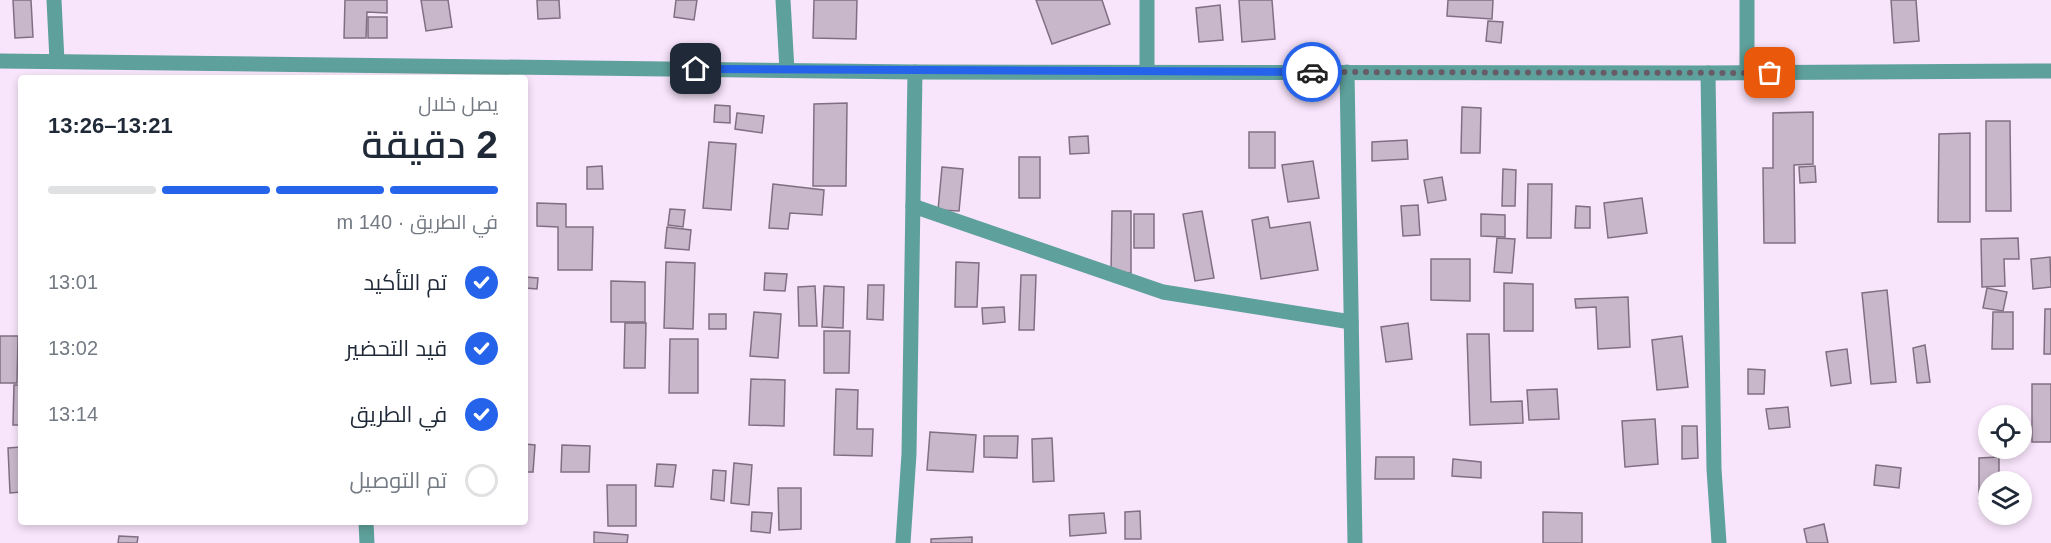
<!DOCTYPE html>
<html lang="ar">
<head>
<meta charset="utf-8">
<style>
	:root { --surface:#fff; --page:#f2f2f3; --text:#1f2937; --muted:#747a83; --line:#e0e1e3; --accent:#2563eb }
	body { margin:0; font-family:Arial,Cairo,sans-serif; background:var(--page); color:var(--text); direction:rtl; height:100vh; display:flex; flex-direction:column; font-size:22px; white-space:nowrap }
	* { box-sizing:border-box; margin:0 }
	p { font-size:20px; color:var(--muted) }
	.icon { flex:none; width:33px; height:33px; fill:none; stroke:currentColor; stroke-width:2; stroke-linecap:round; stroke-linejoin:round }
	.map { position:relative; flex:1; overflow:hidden; direction:ltr }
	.drawer { position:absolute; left:18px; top:75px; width:510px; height:450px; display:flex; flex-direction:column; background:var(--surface); border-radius:6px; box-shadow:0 3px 9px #0003; direction:rtl }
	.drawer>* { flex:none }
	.buttons { position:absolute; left:1978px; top:405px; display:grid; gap:12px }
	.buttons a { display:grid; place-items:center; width:54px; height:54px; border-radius:50%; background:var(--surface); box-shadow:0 3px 9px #0003; font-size:30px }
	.pin { position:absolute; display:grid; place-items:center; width:51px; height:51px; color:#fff; margin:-26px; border-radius:12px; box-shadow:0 3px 9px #0006 }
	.courier { position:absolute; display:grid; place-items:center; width:60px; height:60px; margin:-30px; border:4px solid #2563eb; border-radius:50%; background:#fff; color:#222; box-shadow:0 2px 8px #0007 }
	.summary em { font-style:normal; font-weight:600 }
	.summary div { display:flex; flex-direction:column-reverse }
	.summary { display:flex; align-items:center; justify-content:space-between; height:102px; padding:0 30px }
	h1 { font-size:39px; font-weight:600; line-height:45px }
	.bar { display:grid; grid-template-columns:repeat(4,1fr); gap:9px 6px; align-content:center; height:72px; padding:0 30px }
	.bar i { height:8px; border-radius:4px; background:var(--line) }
	.bar .selected { background:var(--accent) }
	.bar p { grid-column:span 4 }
	ol { padding:0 30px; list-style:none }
	li { display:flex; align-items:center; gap:18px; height:66px }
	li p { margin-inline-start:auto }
	li .icon { padding:6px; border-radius:50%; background:var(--accent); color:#fff; stroke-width:4 }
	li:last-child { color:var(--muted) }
	li i { width:33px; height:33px; border:3px solid var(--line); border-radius:50% }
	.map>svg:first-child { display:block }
</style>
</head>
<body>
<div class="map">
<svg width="2051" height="543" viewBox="0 0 2051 543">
	<rect width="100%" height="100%" fill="#f8e4fb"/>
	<g fill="#c8b6cb" stroke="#806f82" stroke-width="1.5">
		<polygon points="13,0 31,0 33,37 15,38"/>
		<polygon points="345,0 387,0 387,13 367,12 366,38 344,38"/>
		<polygon points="421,0 448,0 452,27 426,31"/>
		<polygon points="537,0 559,0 560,18 538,19"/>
		<polygon points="676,0 697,0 694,20 674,17"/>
		<polygon points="814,0 857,0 856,39 813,38"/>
		<polygon points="1036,0 1102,0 1110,24 1052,44"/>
		<polygon points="1239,0 1272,0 1275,39 1242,42"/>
		<polygon points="1448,0 1493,0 1492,19 1447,16"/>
		<polygon points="1891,0 1916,0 1919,41 1894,43"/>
		<polygon points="1220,5 1223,40 1199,42 1196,8"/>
		<rect x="368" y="17" width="19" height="21"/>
		<polygon points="1488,21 1503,22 1501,43 1486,41"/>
		<polygon points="847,103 846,186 813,186 814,104"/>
		<polygon points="715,105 730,106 730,123 714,122"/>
		<polygon points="1462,107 1481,108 1480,153 1461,153"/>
		<polygon points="1813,112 1813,164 1794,165 1795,243 1764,243 1763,168 1773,168 1773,113"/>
		<polygon points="737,113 764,116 762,133 735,129"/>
		<polygon points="1986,121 2010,121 2011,211 1986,211"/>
		<rect x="1249" y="132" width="26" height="36"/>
		<polygon points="1970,133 1970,222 1938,222 1939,134"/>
		<polygon points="1088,136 1089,153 1070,154 1069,137"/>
		<polygon points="1407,140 1408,159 1372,161 1372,142"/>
		<polygon points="709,142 736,144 731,210 703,208"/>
		<rect x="1019" y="157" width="21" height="41"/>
		<polygon points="1313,161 1319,198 1288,202 1282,165"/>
		<polygon points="602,166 603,189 587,189 587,167"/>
		<polygon points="1815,166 1816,182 1800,183 1799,167"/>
		<polygon points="942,167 963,169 959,211 938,210"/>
		<polygon points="1503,169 1516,170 1515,206 1502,206"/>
		<polygon points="1442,177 1446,200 1428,203 1424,180"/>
		<polygon points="773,184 824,190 822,215 790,213 788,229 769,228"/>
		<polygon points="1528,184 1552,184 1551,238 1527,238"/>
		<polygon points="1642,198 1647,233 1608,238 1604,203"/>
		<polygon points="537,203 566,204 566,227 593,227 592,270 558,270 558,227 537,226"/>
		<polygon points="1418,205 1420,235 1403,236 1401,206"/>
		<polygon points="1576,206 1590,207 1590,228 1575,228"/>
		<polygon points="670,209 685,210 683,227 668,225"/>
		<polygon points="1112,211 1131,211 1131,273 1111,273"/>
		<polygon points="1202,211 1214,278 1195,281 1183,214"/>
		<rect x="1134" y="214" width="20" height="34"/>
		<polygon points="1481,214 1505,215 1505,237 1481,236"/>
		<polygon points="1268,217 1270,228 1310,222 1318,270 1261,279 1252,220"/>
		<polygon points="667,227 691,230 689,250 665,248"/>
		<polygon points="1497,238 1515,239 1512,273 1494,272"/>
		<polygon points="2018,238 2019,259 2004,259 2005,286 1982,287 1981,239"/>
		<polygon points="2050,257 2051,287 2033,289 2031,259"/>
		<polygon points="1431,259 1470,259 1470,301 1431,300"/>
		<polygon points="666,262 695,263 693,329 664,328"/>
		<polygon points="956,262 979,263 977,307 955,307"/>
		<polygon points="765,273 787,274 785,291 764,290"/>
		<polygon points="1021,275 1036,275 1034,330 1019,330"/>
		<polygon points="525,277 538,278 537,289 525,288"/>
		<polygon points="611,281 645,282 645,322 611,322"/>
		<polygon points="1504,283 1533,284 1533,331 1504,331"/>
		<polygon points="868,285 884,285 883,320 867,319"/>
		<polygon points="815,286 817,326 799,326 798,287"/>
		<polygon points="824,286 844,287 843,328 822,327"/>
		<polygon points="1987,288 2007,292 2003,311 1983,308"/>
		<polygon points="1887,290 1896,382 1871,384 1862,293"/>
		<polygon points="1628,297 1630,347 1598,349 1596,307 1576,308 1575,299"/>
		<polygon points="1004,307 1005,322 983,324 982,308"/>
		<polygon points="2045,309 2051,309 2051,354 2044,354"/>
		<polygon points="754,312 781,314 778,358 750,356"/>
		<polygon points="1993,312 2013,312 2013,349 1992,349"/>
		<rect x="709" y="314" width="17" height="15"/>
		<polygon points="625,323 646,323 645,368 624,368"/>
		<polygon points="1408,323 1412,359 1386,362 1381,327"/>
		<polygon points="824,331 850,331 849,373 824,373"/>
		<polygon points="1467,334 1489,334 1491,402 1522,401 1523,423 1470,425"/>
		<polygon points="0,336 18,336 17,383 0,383"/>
		<polygon points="1682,336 1688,387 1657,390 1652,340"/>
		<polygon points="670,339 698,339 698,393 669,393"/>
		<polygon points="1925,345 1930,382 1917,383 1913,348"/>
		<polygon points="1847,349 1851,383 1831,386 1826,352"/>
		<polygon points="1748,369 1765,370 1764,394 1748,394"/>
		<polygon points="751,379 785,380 784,426 749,425"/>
		<rect x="2032" y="384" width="19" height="58"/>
		<polygon points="14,385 21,385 21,425 13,425"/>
		<polygon points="836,389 858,390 857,429 873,429 872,456 834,455"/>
		<polygon points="1557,389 1559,419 1529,420 1527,390"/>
		<polygon points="1788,407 1790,427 1769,429 1766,409"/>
		<polygon points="1655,419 1658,464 1625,467 1622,421"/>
		<polygon points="1682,426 1697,426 1698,458 1682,459"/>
		<polygon points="930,432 976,435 973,472 927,470"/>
		<polygon points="984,436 1018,436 1017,458 984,457"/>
		<polygon points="1052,438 1054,481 1033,482 1032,439"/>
		<polygon points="525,444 535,445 533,472 525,472"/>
		<polygon points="562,445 590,446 589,472 561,472"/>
		<polygon points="21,447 21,492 10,493 8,448"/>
		<polygon points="1376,457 1414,457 1414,479 1375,479"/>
		<polygon points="1999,457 1999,482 1989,482 1989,501 1979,501 1979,458"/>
		<polygon points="1453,459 1481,462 1481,478 1452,476"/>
		<polygon points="734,463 752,465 749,505 731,503"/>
		<polygon points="657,464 676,465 673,487 655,486"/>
		<polygon points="1876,465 1901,468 1899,488 1874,485"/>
		<polygon points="713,470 726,471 724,501 711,499"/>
		<polygon points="607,485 636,485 636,526 608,526"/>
		<polygon points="778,488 801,488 801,529 779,530"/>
		<polygon points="1140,511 1141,539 1125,539 1125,512"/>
		<polygon points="752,512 772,513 770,533 751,531"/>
		<polygon points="1543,512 1582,513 1582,543 1543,543"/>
		<polygon points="1104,513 1106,533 1070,536 1069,515"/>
		<polygon points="1824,524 1828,543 1807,543 1804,529"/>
		<polygon points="594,532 628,535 627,543 594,543"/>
		<polygon points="119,536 138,537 137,543 118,543"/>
		<polygon points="972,537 972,543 931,543 931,539"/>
	</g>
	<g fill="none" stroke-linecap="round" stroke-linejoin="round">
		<g stroke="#5ea09b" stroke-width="15">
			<polyline points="54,0 57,61"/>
			<polyline points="783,0 787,70"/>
			<polyline points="0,61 915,72 1708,73 2051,71"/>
			<polyline points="1147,72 1147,0"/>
			<polyline points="1347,72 1355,543"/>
			<polyline points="1708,73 1714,469 1719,543"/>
			<polyline points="1747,73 1747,0"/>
			<polyline points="913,206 1163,292 1351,322"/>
			<polyline points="366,522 367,543"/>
			<polyline points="903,543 909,454 915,72"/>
		</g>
	</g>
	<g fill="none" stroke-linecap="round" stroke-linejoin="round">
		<polyline stroke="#665b67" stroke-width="6" stroke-dasharray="0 10.8" points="1312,72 1770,73"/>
		<polyline stroke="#2563eb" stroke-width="8" points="696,69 1312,72"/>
	</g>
</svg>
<div class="buttons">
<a><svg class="icon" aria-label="locate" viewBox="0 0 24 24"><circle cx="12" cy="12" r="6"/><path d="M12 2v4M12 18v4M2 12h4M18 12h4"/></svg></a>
<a><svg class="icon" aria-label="layers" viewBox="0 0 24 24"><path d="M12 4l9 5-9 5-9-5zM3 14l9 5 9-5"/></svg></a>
</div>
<div class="pin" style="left:1770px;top:73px;background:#ea580c"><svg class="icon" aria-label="bag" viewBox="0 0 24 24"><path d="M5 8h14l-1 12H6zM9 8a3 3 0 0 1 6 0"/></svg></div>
<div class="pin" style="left:696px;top:69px;background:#1f2937"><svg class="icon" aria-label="home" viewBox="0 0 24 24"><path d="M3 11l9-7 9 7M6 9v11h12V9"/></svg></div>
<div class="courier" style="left:1312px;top:72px"><svg class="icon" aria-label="car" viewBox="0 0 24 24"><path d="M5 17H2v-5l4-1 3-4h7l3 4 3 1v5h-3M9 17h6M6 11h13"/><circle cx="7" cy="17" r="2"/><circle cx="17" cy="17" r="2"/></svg></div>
<section class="drawer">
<div class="summary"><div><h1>2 دقيقة</h1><p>يصل خلال</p></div><em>13:21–13:26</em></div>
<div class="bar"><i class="selected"></i><i class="selected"></i><i class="selected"></i><i></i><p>في الطريق · 140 m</p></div>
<ol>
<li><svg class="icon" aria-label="check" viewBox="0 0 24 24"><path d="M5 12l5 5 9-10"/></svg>تم التأكيد<p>13:01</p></li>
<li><svg class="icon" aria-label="check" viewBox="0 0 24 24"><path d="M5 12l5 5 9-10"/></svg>قيد التحضير<p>13:02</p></li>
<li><svg class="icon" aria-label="check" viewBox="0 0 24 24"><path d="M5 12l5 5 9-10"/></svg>في الطريق<p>13:14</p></li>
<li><i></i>تم التوصيل</li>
</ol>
</section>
</div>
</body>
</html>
